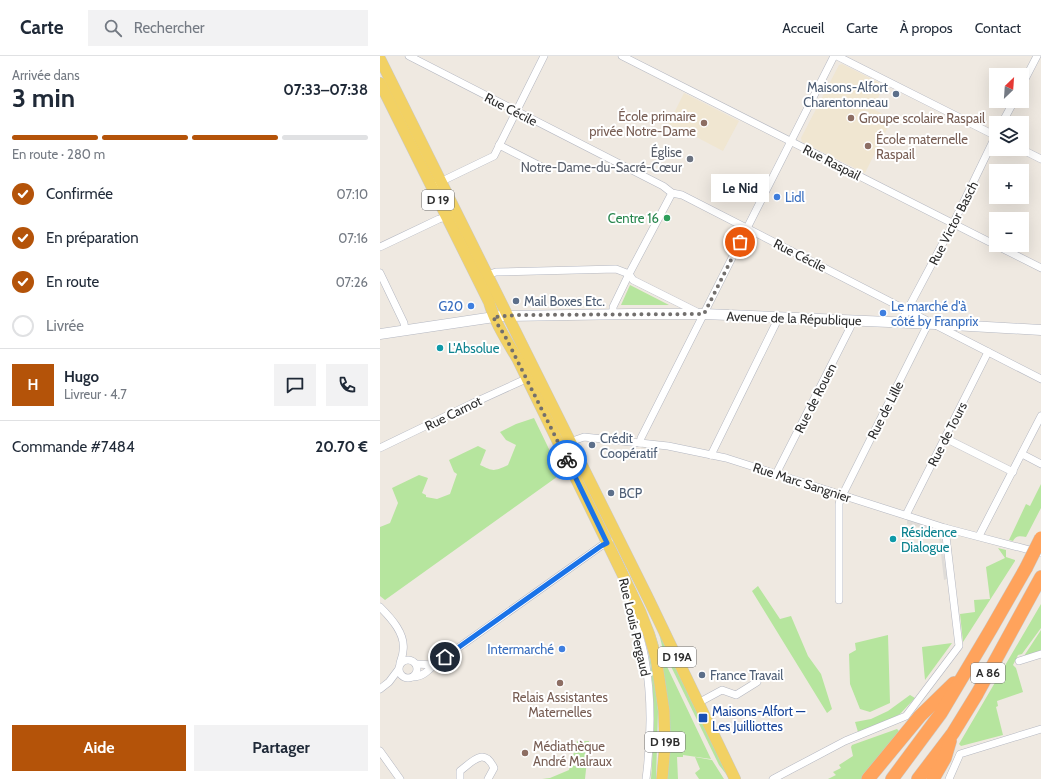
<!DOCTYPE html>
<html lang="fr">
<head>
<meta charset="utf-8">
<style>
	:root { --surface:#fff; --page:#f2f2f3; --text:#1f2937; --muted:#747a83; --line:#e0e1e3; --accent:#b45309 }
	body { margin:0; font-family:Cabin,sans-serif; background:var(--page); color:var(--text); height:100vh; display:flex; flex-direction:column; font-size:15px; white-space:nowrap }
	* { box-sizing:border-box; margin:0 }
	p { font-size:13px; color:var(--muted) }
	.icon { flex:none; width:22px; height:22px; fill:none; stroke:currentColor; stroke-width:2; stroke-linecap:round; stroke-linejoin:round }
	.map { position:relative; flex:1; overflow:hidden }
	.drawer { display:flex; flex-direction:column; background:var(--surface); width:380px }
	.drawer>* { flex:none }
	.needle { width:26px; rotate:25deg }
	.tools { position:absolute; left:609px; top:12px; display:grid; gap:8px }
	.tools a { display:grid; place-items:center; width:40px; height:40px; border-radius:0px; background:var(--surface); box-shadow:0 4px 16px #0002; font-size:20px }
	.pin { position:absolute; display:grid; place-items:center; width:34px; height:34px; color:#fff; margin:-17px; border:2px solid #fff; border-radius:50%; box-shadow:0 1px 4px #0007 }
	.courier { position:absolute; display:grid; place-items:center; width:40px; height:40px; margin:-20px; border:3px solid #1a73e8; border-radius:50%; background:#fff; color:#222; box-shadow:0 1px 5px #0007 }
	.bubble { position:absolute; height:28px; border-radius:0px; background:var(--surface); box-shadow:0 4px 16px #0002; font-size:13px; font-weight:800; line-height:28px; text-align:center }
	.overview em { font-style:normal; font-weight:800 }
	.overview div { display:flex; flex-direction:column-reverse }
	.overview { display:flex; align-items:center; justify-content:space-between; height:68px; padding:0 12px }
	h1 { font-size:26px; font-weight:800; line-height:30px }
	.bar { display:grid; grid-template-columns:repeat(4,1fr); gap:6px 4px; align-content:center; height:48px; padding:0 12px }
	.bar i { height:5px; border-radius:3px; background:var(--line) }
	.bar .on { background:var(--accent) }
	.bar p { grid-column:span 4 }
	.line { display:flex; align-items:center; gap:10px; padding:0 12px; border-top:1px solid var(--line) }
	.line div { flex:1 }
	.round { display:grid; place-items:center; flex:none; width:42px; height:42px; border-radius:0px; background:var(--page) }
	ol { padding:0 12px; list-style:none }
	li { display:flex; align-items:center; gap:12px; height:44px }
	li p { margin-inline-start:auto }
	li .icon { padding:4px; border-radius:50%; background:var(--accent); color:#fff; stroke-width:4 }
	li:last-child { color:var(--muted) }
	li i { width:22px; height:22px; border:2px solid var(--line); border-radius:50% }
	.cta { display:flex; gap:8px; margin-top:auto; padding:8px 12px }
	.cta a { flex:1; height:46px; border-radius:0px; background:var(--accent); color:#fff; font-size:16px; font-weight:800; line-height:46px; text-align:center }
	.cta a+a { background:var(--page); color:var(--text) }
	header { display:flex; align-items:center; gap:24px; box-sizing:border-box; height:56px; padding:0 20px; background:var(--surface); border-bottom:1px solid var(--line) }
	header strong { font-size:19px }
	nav { display:flex; gap:22px; margin-inline-start:auto; font-size:14px }
	.search { width:280px; height:36px; background:var(--page); display:flex; align-items:center; gap:10px; box-sizing:border-box; padding:0 14px; border-radius:0px; color:var(--muted); font-size:15px }
	main { display:flex; flex:1; min-height:0 }
	.map>svg:first-child { display:block }
</style>
</head>
<body>
<header>
<strong>Carte</strong>
<div class="search"><svg class="icon" aria-label="search" viewBox="0 0 24 24"><circle cx="10" cy="10" r="6"/><path d="M15 15l6 6"/></svg>Rechercher</div>
<nav><a>Accueil</a><a>Carte</a><a>À propos</a><a>Contact</a></nav>
</header>
<main>
<section class="drawer">
<div class="overview"><div><h1>3 min</h1><p>Arrivée dans</p></div><em>07:33–07:38</em></div>
<div class="bar"><i class="on"></i><i class="on"></i><i class="on"></i><i></i><p>En route · 280 m</p></div>
<ol>
<li><svg class="icon" aria-label="check" viewBox="0 0 24 24"><path d="M5 12l5 5 9-10"/></svg>Confirmée<p>07:10</p></li>
<li><svg class="icon" aria-label="check" viewBox="0 0 24 24"><path d="M5 12l5 5 9-10"/></svg>En préparation<p>07:16</p></li>
<li><svg class="icon" aria-label="check" viewBox="0 0 24 24"><path d="M5 12l5 5 9-10"/></svg>En route<p>07:26</p></li>
<li><i></i>Livrée</li>
</ol>
<div class="line" style="height:72px"><b class="round" style="background:var(--accent);color:#fff">H</b><div><b>Hugo</b><p>Livreur · 4.7</p></div><a class="round"><svg class="icon" aria-label="chat" viewBox="0 0 24 24"><path d="M4 5h16v11H9l-5 4z"/></svg></a><a class="round"><svg class="icon" aria-label="phone" viewBox="0 0 24 24"><path d="M5 4h4l2 5-3 2q2 4 5 5l2-3 5 2v4C11 20 4 13 5 4z"/></svg></a></div>
<div class="line" style="height:52px"><div>Commande #7484</div><b>20.70 €</b></div>
<div class="cta"><a>Aide</a><a>Partager</a></div>
</section>
<div class="map">
<svg width="661" height="723" viewBox="0 0 661 723">
	<rect width="100%" height="100%" fill="#efe9e1"/>
	<g fill="#f0e6d1">
		<polygon points="462,8 504,29 493,53 512,63 485,117 422,86 421,82 459,9"/>
		<polygon points="304,37 359,65 343,95 299,72 298,73 288,69"/>
	</g>
	<g fill="#b6e59e">
		<polygon points="250,229 289,249 241,249"/>
		<path d="M154 362 181 418 5 544 0 540V471L10 467 18 447 12 432 39 419 48 422 42 437 46 439V441L57 443 70 438 77 418 74 416 69 404 98 390 106 394 100 409C113 415 113 416 128 409L136 389 126 384 120 376 136 368Z"/>
		<path d="M661 428V452L646 481C641 480 636 479 633 485L629 484 646 448 650 450Z"/>
		<polygon points="618,492 626,494 626,501 635,504 635,505 583,586 580,558 595,556 594,544 610,543 606,511 625,502"/>
		<polygon points="378,530 400,563 411,560 428,600 441,618 452,653 447,657 372,535"/>
		<polygon points="661,548 661,572 642,598 638,599 633,609 636,612 643,636 617,645 618,650 616,651 623,679 581,690 579,688"/>
		<polygon points="266,557 275,578 282,600 331,703 303,699 303,701 297,701 298,723 287,723 290,693"/>
		<polygon points="661,574 661,595 644,600"/>
		<polygon points="279,577 350,723 339,709 283,594"/>
		<polygon points="508,579 510,647 490,656 480,653 470,628 469,598 476,594 475,587"/>
		<polygon points="572,587 545,624 542,591"/>
		<path d="M268 594 269 595 276 633 278 655 276 723H271C274 680 276 637 268 594Z"/>
		<polygon points="530,639 535,642 520,658 503,667 478,676 475,666 491,663 508,655"/>
		<polygon points="517,673 521,677 481,723 448,723 456,719 453,716 461,712 459,709 473,700 471,691 472,689"/>
		<polygon points="197,685 209,685 205,723 162,723 170,722 189,714"/>
		<polygon points="315,701 332,704 344,723 319,723 315,717 320,713"/>
	</g>
	<polygon fill="#dfdcd8" points="527,462 559,473 561,479 567,523 564,524 559,480 557,476 527,468"/>
	<g fill="none" stroke-linecap="round" stroke-linejoin="round">
		<g stroke="#b4b7c1" stroke-width="8">
			<g id="street">
				<polyline points="29,0 283,130 292,137 302,139 661,323"/>
				<polyline points="242,0 661,212"/>
				<polyline points="457,0 616,80"/>
				<polyline points="642,29 657,0"/>
				<polyline points="622,67 634,45"/>
				<polyline points="119,89 168,114"/>
				<polyline points="641,93 661,103"/>
				<polyline points="58,127 114,100 164,0"/>
				<polyline points="0,191 59,163 66,161 69,162"/>
				<polyline points="0,217 24,267 25,274"/>
				<polyline points="107,219 116,216 236,213 249,218 253,224 317,256"/>
				<polyline points="233,258 233,251 249,218 292,137"/>
				<polyline points="521,266 573,168 616,79"/>
				<polyline points="565,382 633,416"/>
				<polyline points="187,387 204,381 288,390 346,402 565,472 661,497"/>
				<polyline points="260,387 261,382 454,0"/>
				<polyline points="0,392 91,348 146,323"/>
				<polyline points="642,398 661,408"/>
				<polyline points="331,399 399,261"/>
				<polyline points="396,418 470,272 473,264"/>
				<polyline points="526,459 608,296"/>
				<polyline points="599,480 661,360"/>
				<path d="M246 535C252 558 261 580 265 603 272 642 271 684 266 723"/>
				<polyline points="459,544 459,448 460,444 548,268"/>
				<path d="M0 551C11 562 26 578 23 595 23 599 21 603 20 607"/>
				<circle cx="28" cy="613" r="9"/>
				<polyline points="639,605 661,598"/>
				<polyline points="36,608 54,609"/>
				<path d="M33 621C42 621 48 615 54 609L221 490 229 485"/>
				<polyline points="0,633 9,626 18,614"/>
				<polyline points="318,647 342,634 356,639 377,626"/>
				<polyline points="0,695 20,723"/>
				<path d="M80 723V715C93 705 104 691 114 712L108 723"/>
				<polyline points="393,723 465,685 526,660 579,590 565,472"/>
				<polyline points="569,723 580,698 661,673"/>
			</g>
		</g>
		<g stroke="#b4b7c1" stroke-width="11">
			<polyline id="secondary" points="0,278 121,260 250,258 324,258 555,268 661,274"/>
		</g>
		<g stroke="#c9c9c9" stroke-width="12">
			<g id="primary">
				<polyline points="0,3 268,542 355,723"/>
				<path d="M0 27 109 246C115 267 127 285 138 304L241 515 260 555 269 578 276 602 284 655 285 690 282 723"/>
			</g>
		</g>
		<g stroke="#c9c9c9" stroke-width="14">
			<g id="highway">
				<polyline points="488,723 540,660 574,627"/>
				<polyline points="512,723 561,657 611,573 646,512"/>
				<polyline points="538,723 573,677 597,638 661,521"/>
				<polyline points="553,723 565,702 570,685"/>
			</g>
		</g>
		<use href="#street" stroke="#fff" stroke-width="7"/>
		<use href="#secondary" stroke="#fff" stroke-width="10"/>
		<use href="#primary" stroke="#f2d163" stroke-width="11"/>
		<use href="#highway" stroke="#ffa35c" stroke-width="13"/>
		<g stroke="#c9c9c9" stroke-width="14" stroke-linecap="butt">
			<polyline id="highway-bridge" points="646,512 661,482"/>
		</g>
		<use href="#highway-bridge" stroke="#ffa35c" stroke-width="13"/>
	</g>
	<g fill="none" stroke-linecap="round" stroke-linejoin="round">
		<polyline stroke="#726f6d" stroke-width="4" stroke-dasharray="0 7.2" points="187,404 125,280 113,261 138,259 324,258 360,186"/>
		<polyline stroke="#1a73e8" stroke-width="5" points="65,601 221,490 227,487 187,404"/>
	</g>
	<g fill="#5c6f8a" stroke="#fff" stroke-width="1.5">
		<circle cx="516" cy="38" r="4"/>
		<circle cx="136" cy="245" r="4"/>
		<circle cx="212" cy="389" r="4"/>
		<circle cx="231" cy="437" r="4"/>
		<circle cx="322" cy="619" r="4"/>
	</g>
	<g fill="#8d6e63" stroke="#fff" stroke-width="1.5">
		<circle cx="471" cy="62" r="4"/>
		<circle cx="324" cy="67" r="4"/>
		<circle cx="488" cy="90" r="4"/>
		<circle cx="180" cy="627" r="4"/>
		<circle cx="145" cy="697" r="4"/>
	</g>
	<circle fill="#6b7280" stroke="#fff" stroke-width="1.5" cx="310" cy="103" r="4"/>
	<g fill="#3f7fe0" stroke="#fff" stroke-width="1.5">
		<circle cx="397" cy="141" r="4"/>
		<circle cx="91" cy="250" r="4"/>
		<circle cx="503" cy="257" r="4"/>
		<circle cx="182" cy="593" r="4"/>
	</g>
	<circle fill="#2e9e5b" stroke="#fff" stroke-width="1.5" cx="287" cy="162" r="4"/>
	<g fill="#0f9aa8" stroke="#fff" stroke-width="1.5">
		<circle cx="60" cy="292" r="4"/>
		<circle cx="513" cy="483" r="4"/>
	</g>
	<rect fill="#1a4fb4" stroke="#fff" stroke-width="1.5" x="318" y="657" width="10" height="10" rx="2"/>
	<g text-anchor="middle" stroke-width="4" stroke-linejoin="round" paint-order="stroke">
		<g fill="#fff" stroke="#6d6d6d" stroke-width="1">
			<rect x="42" y="134" width="32" height="20" rx="3"/>
			<rect x="278" y="591" width="38" height="20" rx="3"/>
			<rect x="591" y="607" width="34" height="20" rx="3"/>
			<rect x="265" y="676" width="40" height="20" rx="3"/>
		</g>
		<g font-size="12" font-weight="bold" fill="#2e2e2e">
			<text x="58" y="148">D 19</text>
			<text x="297" y="605">D 19A</text>
			<text x="608" y="621">A 86</text>
			<text x="285" y="690">D 19B</text>
		</g>
		<g font-size="13" fill="#4e5e75" stroke="#fff" text-anchor="start">
			<text x="508" y="36" text-anchor="end">Maisons-Alfort<tspan x="508" dy="15">Charentonneau</tspan></text>
			<text x="144" y="250">Mail Boxes Etc.</text>
			<text x="220" y="387">Crédit<tspan x="220" dy="15">Coopératif</tspan></text>
			<text x="239" y="442">BCP</text>
			<text x="330" y="624">France Travail</text>
		</g>
		<g font-size="13" fill="#2e2e2e" stroke="#fff">
			<text transform="translate(131 53) rotate(27)" y="5">Rue Cécile</text>
			<text transform="translate(452 106) rotate(27)" y="5">Rue Raspail</text>
			<text transform="translate(573 167) rotate(-63)" y="5">Rue Victor Basch</text>
			<text transform="translate(420 199) rotate(27)" y="5">Rue Cécile</text>
			<text transform="translate(414 262) rotate(2)" y="5">Avenue de la République</text>
			<text transform="translate(435 342) rotate(-63)" y="5">Rue de Rouen</text>
			<text transform="translate(505 354) rotate(-63)" y="5">Rue de Lille</text>
			<text transform="translate(73 357) rotate(-26)" y="5">Rue Carnot</text>
			<text transform="translate(567 378) rotate(-63)" y="5">Rue de Tours</text>
			<text transform="translate(422 426) rotate(18)" y="5">Rue Marc Sangnier</text>
			<text transform="translate(255 571) rotate(77)" y="5">Rue Louis Pergaud</text>
		</g>
		<g font-size="13" fill="#785e54" stroke="#fff" text-anchor="start">
			<text x="316" y="65" text-anchor="end">École primaire<tspan x="316" dy="15">privée Notre-Dame</tspan></text>
			<text x="479" y="67">Groupe scolaire Raspail</text>
			<text x="496" y="88">École maternelle<tspan x="496" dy="15">Raspail</tspan></text>
			<text x="180" y="646" text-anchor="middle">Relais Assistantes<tspan x="180" dy="15">Maternelles</tspan></text>
			<text x="153" y="695">Médiathèque<tspan x="153" dy="15">André Malraux</tspan></text>
		</g>
		<g font-size="13" fill="#5b616d" stroke="#fff" text-anchor="end">
			<text x="302" y="101">Église<tspan x="302" dy="15">Notre-Dame-du-Sacré-Cœur</tspan></text>
		</g>
		<g font-size="13" fill="#366cbe" stroke="#fff" text-anchor="start">
			<text x="405" y="146">Lidl</text>
			<text x="83" y="255" text-anchor="end">G20</text>
			<text x="511" y="255">Le marché d'à<tspan x="511" dy="15">côté by Franprix</tspan></text>
			<text x="174" y="598" text-anchor="end">Intermarché</text>
		</g>
		<g font-size="13" fill="#27864d" stroke="#fff" text-anchor="end">
			<text x="279" y="167">Centre 16</text>
		</g>
		<g font-size="13" fill="#0d838f" stroke="#fff" text-anchor="start">
			<text x="68" y="297">L'Absolue</text>
			<text x="521" y="481">Résidence<tspan x="521" dy="15">Dialogue</tspan></text>
		</g>
		<g font-size="13" fill="#164399" stroke="#fff" text-anchor="start">
			<text x="332" y="660">Maisons-Alfort —<tspan x="332" dy="15">Les Juilliottes</tspan></text>
		</g>
	</g>
</svg>
<div class="tools">
<a><svg class="needle" viewBox="-14 -14 28 28"><path d="M0-13l5 13h-10z" fill="#e53935"/><path d="M0 13l5-13h-10z" fill="#747a83"/></svg></a>
<a><svg class="icon" aria-label="layers" viewBox="0 0 24 24"><path d="M12 4l9 5-9 5-9-5zM3 14l9 5 9-5"/></svg></a>
<a>+</a>
<a>−</a>
</div>
<div class="pin" style="left:360px;top:186px;background:#ea580c"><svg class="icon" aria-label="bag" viewBox="0 0 24 24"><path d="M5 8h14l-1 12H6zM9 8a3 3 0 0 1 6 0"/></svg></div>
<div class="pin" style="left:65px;top:601px;background:#1f2937"><svg class="icon" aria-label="home" viewBox="0 0 24 24"><path d="M3 11l9-7 9 7M6 9v11h12V9"/></svg></div>
<div class="courier" style="left:187px;top:404px"><svg class="icon" aria-label="bike" viewBox="0 0 24 24"><circle cx="6" cy="16" r="4"/><circle cx="18" cy="16" r="4"/><path d="M6 16l4-8h5l3 8M10 8l3 8H6M13 5h3"/></svg></div>
<div class="bubble" style="left:331px;top:118px;width:58px">Le Nid</div>
</div>
</main>
</body>
</html>
